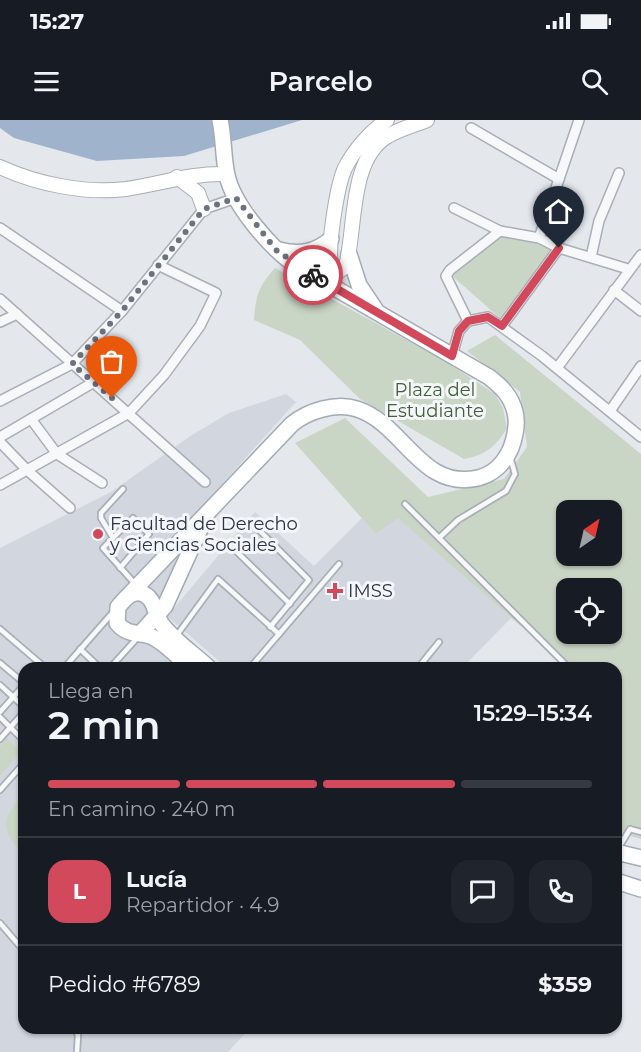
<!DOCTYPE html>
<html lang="es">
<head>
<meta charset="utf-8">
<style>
	:root { --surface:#171b24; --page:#20242c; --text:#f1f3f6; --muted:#9ea1a6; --line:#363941; --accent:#d1495b }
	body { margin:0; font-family:Montserrat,sans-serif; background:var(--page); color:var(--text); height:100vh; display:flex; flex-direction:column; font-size:22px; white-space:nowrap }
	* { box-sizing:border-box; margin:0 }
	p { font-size:20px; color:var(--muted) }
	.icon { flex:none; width:33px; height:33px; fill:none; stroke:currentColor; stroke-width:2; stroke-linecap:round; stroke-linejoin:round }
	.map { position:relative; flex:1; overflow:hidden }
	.sheet { position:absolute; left:18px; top:542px; width:604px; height:372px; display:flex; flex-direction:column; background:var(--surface); border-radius:18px; box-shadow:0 2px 4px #0004 }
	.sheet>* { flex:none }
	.needle { width:39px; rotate:34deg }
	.controls { position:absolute; left:556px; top:380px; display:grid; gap:12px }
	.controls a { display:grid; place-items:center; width:66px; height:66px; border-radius:12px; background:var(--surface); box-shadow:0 2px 4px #0004; font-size:30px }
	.pin { position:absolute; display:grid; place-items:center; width:51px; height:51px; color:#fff; margin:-62px -26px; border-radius:50% 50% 50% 0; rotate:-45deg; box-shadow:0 0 6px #0007 }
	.pin .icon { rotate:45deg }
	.courier { position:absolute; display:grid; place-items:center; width:60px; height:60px; margin:-30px; border:4px solid #d1495b; border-radius:50%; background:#fff; color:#222; box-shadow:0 2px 8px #0007 }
	.overview em { font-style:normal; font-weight:600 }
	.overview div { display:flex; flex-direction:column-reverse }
	.overview { display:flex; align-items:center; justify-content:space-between; height:102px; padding:0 30px }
	h1 { font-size:39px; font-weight:600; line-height:45px }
	.bar { display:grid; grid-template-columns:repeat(4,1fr); gap:9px 6px; align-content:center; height:72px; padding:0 30px }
	.bar i { height:8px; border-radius:4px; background:var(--line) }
	.bar .selected { background:var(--accent) }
	.bar p { grid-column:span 4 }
	.line { display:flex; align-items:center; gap:15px; padding:0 30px; border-top:2px solid var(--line) }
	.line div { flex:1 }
	.round { display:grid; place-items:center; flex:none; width:63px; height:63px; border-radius:18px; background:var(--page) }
	.status { display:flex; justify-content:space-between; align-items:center; height:42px; padding:0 30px; background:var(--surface); direction:ltr }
	.status svg { height:16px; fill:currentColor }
	header { display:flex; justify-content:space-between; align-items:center; height:78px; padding:0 30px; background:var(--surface); font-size:27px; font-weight:600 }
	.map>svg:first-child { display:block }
</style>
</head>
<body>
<div class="status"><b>15:27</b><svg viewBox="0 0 49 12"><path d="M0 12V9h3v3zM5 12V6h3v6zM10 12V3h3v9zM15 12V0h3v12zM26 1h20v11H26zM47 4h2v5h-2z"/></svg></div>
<header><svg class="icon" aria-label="menu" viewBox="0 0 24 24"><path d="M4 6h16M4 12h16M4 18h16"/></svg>Parcelo<svg class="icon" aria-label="search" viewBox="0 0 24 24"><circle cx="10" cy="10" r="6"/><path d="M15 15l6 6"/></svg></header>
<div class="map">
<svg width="641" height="932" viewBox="0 0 641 932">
	<rect width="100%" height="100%" fill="#e4e7ec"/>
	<polygon fill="#d2d6de" points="286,274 296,282 205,383 217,396 169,494 255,392 314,446 362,398 376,414 398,397 511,498 463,547 226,547 168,497 154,526 178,547 24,548 24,908 250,908 228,932 0,932 0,428 111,372 192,315 229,293"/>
	<g fill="#c9d6c5" fill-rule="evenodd">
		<polygon points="501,114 533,121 553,131 502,200 449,153"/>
		<path d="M275 148 443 240 495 274 503 288 507 308C496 327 485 335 464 339L360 279 300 220 254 200C256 175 258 167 275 148Z"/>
		<path d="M495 215 641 334V719L617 712 616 548 573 547 511 498 398 398 376 414 295 323 345 298 428 377 504 359 527 327 520 272 467 231ZM567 390H612V435H567ZM567 468H612V513H567Z"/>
		<polygon points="7,618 21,632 0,656 0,626"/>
		<path d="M24 673V735C0 709 0 701 24 673Z"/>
	</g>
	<polygon fill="#9fb4cc" points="0,0 302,0 184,36 97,41 14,18 0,8"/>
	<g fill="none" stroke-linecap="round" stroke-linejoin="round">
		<g stroke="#a9aeb7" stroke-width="8">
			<g id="lane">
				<polyline points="405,384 569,548"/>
				<polyline points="259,410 309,460 270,507"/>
				<polyline points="113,418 101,398 101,393 123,369"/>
				<polyline points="439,418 458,400 506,371 515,354 510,337"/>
				<polyline points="237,432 290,484"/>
				<polyline points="120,448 149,414 133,398 103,428 136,465"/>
				<polyline points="0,509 42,545 39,548"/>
				<polyline points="177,515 218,459 279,514"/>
				<polyline points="80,529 100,548"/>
				<polyline points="0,543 24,563"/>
				<polyline points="64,548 114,491"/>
				<polyline points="110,548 139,516"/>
				<polyline points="250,548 339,444"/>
				<polyline points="418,548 439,522"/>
				<polyline points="0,565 24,587"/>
				<polyline points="0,592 24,565"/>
				<polyline points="0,597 24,621"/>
				<polyline points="0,619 24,592"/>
				<polyline points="0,670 24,643"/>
				<polyline points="618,729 630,709 641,712"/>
				<polyline points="0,803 24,831"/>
				<polyline points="74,908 78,915 77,932"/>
			</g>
		</g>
		<g stroke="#a9aeb7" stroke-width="12">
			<g id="street">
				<polyline points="471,8 559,59"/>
				<polyline points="454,88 500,111 539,118 559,128 628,149"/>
				<polyline points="0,108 122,191"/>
				<polyline points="539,118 579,0"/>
				<polyline points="591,137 599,101 619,53"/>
				<polyline points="614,170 641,191"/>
				<polyline points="0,179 205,362"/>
				<polyline points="468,201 446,156 450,150 500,111"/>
				<polyline points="0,202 17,194"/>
				<polyline points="502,206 559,128"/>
				<polyline points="452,236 459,211 468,201 488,197 542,236 641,317"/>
				<polyline points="557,248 641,135"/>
				<polyline points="0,281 72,244 122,191 204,89 236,78"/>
				<polyline points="610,291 641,246"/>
				<polyline points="31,299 57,334 102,363"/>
				<polyline points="0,317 94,262"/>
				<polyline points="0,322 27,350 70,388"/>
				<polyline points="0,365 129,293 164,255 200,206 216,173 158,145"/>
			</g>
		</g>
		<g stroke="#a9aeb7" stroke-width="16">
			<g id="secondary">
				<path d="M0 47C37 64 85 74 126 69 160 64 191 53 226 54"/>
				<polyline points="177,57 198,73 204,89"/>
				<path d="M335 154 346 146C356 108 349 38 388 16 399 9 415 5 427 0"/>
				<path d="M334 162C335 152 330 144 330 135 330 116 337 65 345 48 354 30 371 11 387 0"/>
			</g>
		</g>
		<g stroke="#a3abb8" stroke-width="18">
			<g id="primary">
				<path d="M279 130C299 135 315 133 331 119"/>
				<polyline points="349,134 359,165 375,189"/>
				<path d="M129 475 292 304C308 291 336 282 357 289 404 304 421 371 478 358 494 354 505 342 511 328 515 317 518 304 515 292 511 276 502 267 489 257L297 146C272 130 233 85 227 55 223 38 224 18 220 0"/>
				<polyline points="140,514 165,486 201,407"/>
				<path d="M190 548C179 538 168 526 156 519 142 510 129 518 117 503L118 487C124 480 130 471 141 473 155 477 154 492 161 503 173 520 194 534 209 548"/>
				<polyline points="616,732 641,738"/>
				<polyline points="616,761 641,769"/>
			</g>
		</g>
		<use href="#lane" stroke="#f7f8fa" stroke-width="4.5"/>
		<use href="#street" stroke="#f7f8fa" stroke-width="9"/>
		<use href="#secondary" stroke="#fff" stroke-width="14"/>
		<use href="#primary" stroke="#fff" stroke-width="15"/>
	</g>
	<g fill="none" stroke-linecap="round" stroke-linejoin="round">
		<polyline stroke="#6c737f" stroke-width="6" stroke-dasharray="0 10.8" points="112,278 72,244 122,191 204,89 236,78 276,130 313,155"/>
		<polyline stroke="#d1495b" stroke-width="8" points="313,155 452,236 459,211 468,201 488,197 502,206 559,128"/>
	</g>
	<g fill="#d1495b" stroke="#f4f6f9" stroke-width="2">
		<circle cx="98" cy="414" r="6"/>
		<path d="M332 462h6v6h6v6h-6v6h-6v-6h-6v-6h6z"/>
	</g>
	<g text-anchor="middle" stroke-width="6" stroke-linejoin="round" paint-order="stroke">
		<g font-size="18" fill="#3f6138" stroke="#f4f6f9">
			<text x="435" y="276">Plaza del<tspan x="435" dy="21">Estudiante</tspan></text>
		</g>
		<g font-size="18" fill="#2b3445" stroke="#f4f6f9" text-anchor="start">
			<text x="110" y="410">Facultad de Derecho<tspan x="110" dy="21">y Ciencias Sociales</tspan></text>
			<text x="348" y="477">IMSS</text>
		</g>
	</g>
</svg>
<div class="controls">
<a><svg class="needle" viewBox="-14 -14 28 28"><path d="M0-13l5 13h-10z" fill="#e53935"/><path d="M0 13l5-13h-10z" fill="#9ea1a6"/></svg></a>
<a><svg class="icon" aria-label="locate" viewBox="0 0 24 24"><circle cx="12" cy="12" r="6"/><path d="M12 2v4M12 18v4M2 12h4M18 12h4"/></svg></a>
</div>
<div class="pin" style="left:112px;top:278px;background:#ea580c"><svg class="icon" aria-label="bag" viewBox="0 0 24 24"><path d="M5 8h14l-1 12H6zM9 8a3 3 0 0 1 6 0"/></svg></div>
<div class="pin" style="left:559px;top:128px;background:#1f2937"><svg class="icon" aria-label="home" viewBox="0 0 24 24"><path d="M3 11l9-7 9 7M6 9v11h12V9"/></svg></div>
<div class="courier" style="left:313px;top:155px"><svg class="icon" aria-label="bike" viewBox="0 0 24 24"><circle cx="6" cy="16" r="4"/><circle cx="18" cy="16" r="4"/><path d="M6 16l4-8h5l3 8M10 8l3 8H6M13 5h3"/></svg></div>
<section class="sheet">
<div class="overview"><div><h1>2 min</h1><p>Llega en</p></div><em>15:29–15:34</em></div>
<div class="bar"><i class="selected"></i><i class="selected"></i><i class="selected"></i><i></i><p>En camino · 240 m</p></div>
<div class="line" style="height:108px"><b class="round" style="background:var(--accent);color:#fff">L</b><div><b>Lucía</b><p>Repartidor · 4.9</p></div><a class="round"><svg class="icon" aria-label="chat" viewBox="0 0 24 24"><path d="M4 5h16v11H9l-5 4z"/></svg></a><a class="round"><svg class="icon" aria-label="phone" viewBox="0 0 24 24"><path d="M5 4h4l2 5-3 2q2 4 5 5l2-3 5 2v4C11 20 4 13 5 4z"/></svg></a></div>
<div class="line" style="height:78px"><div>Pedido #6789</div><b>$359</b></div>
</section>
</div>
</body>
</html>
